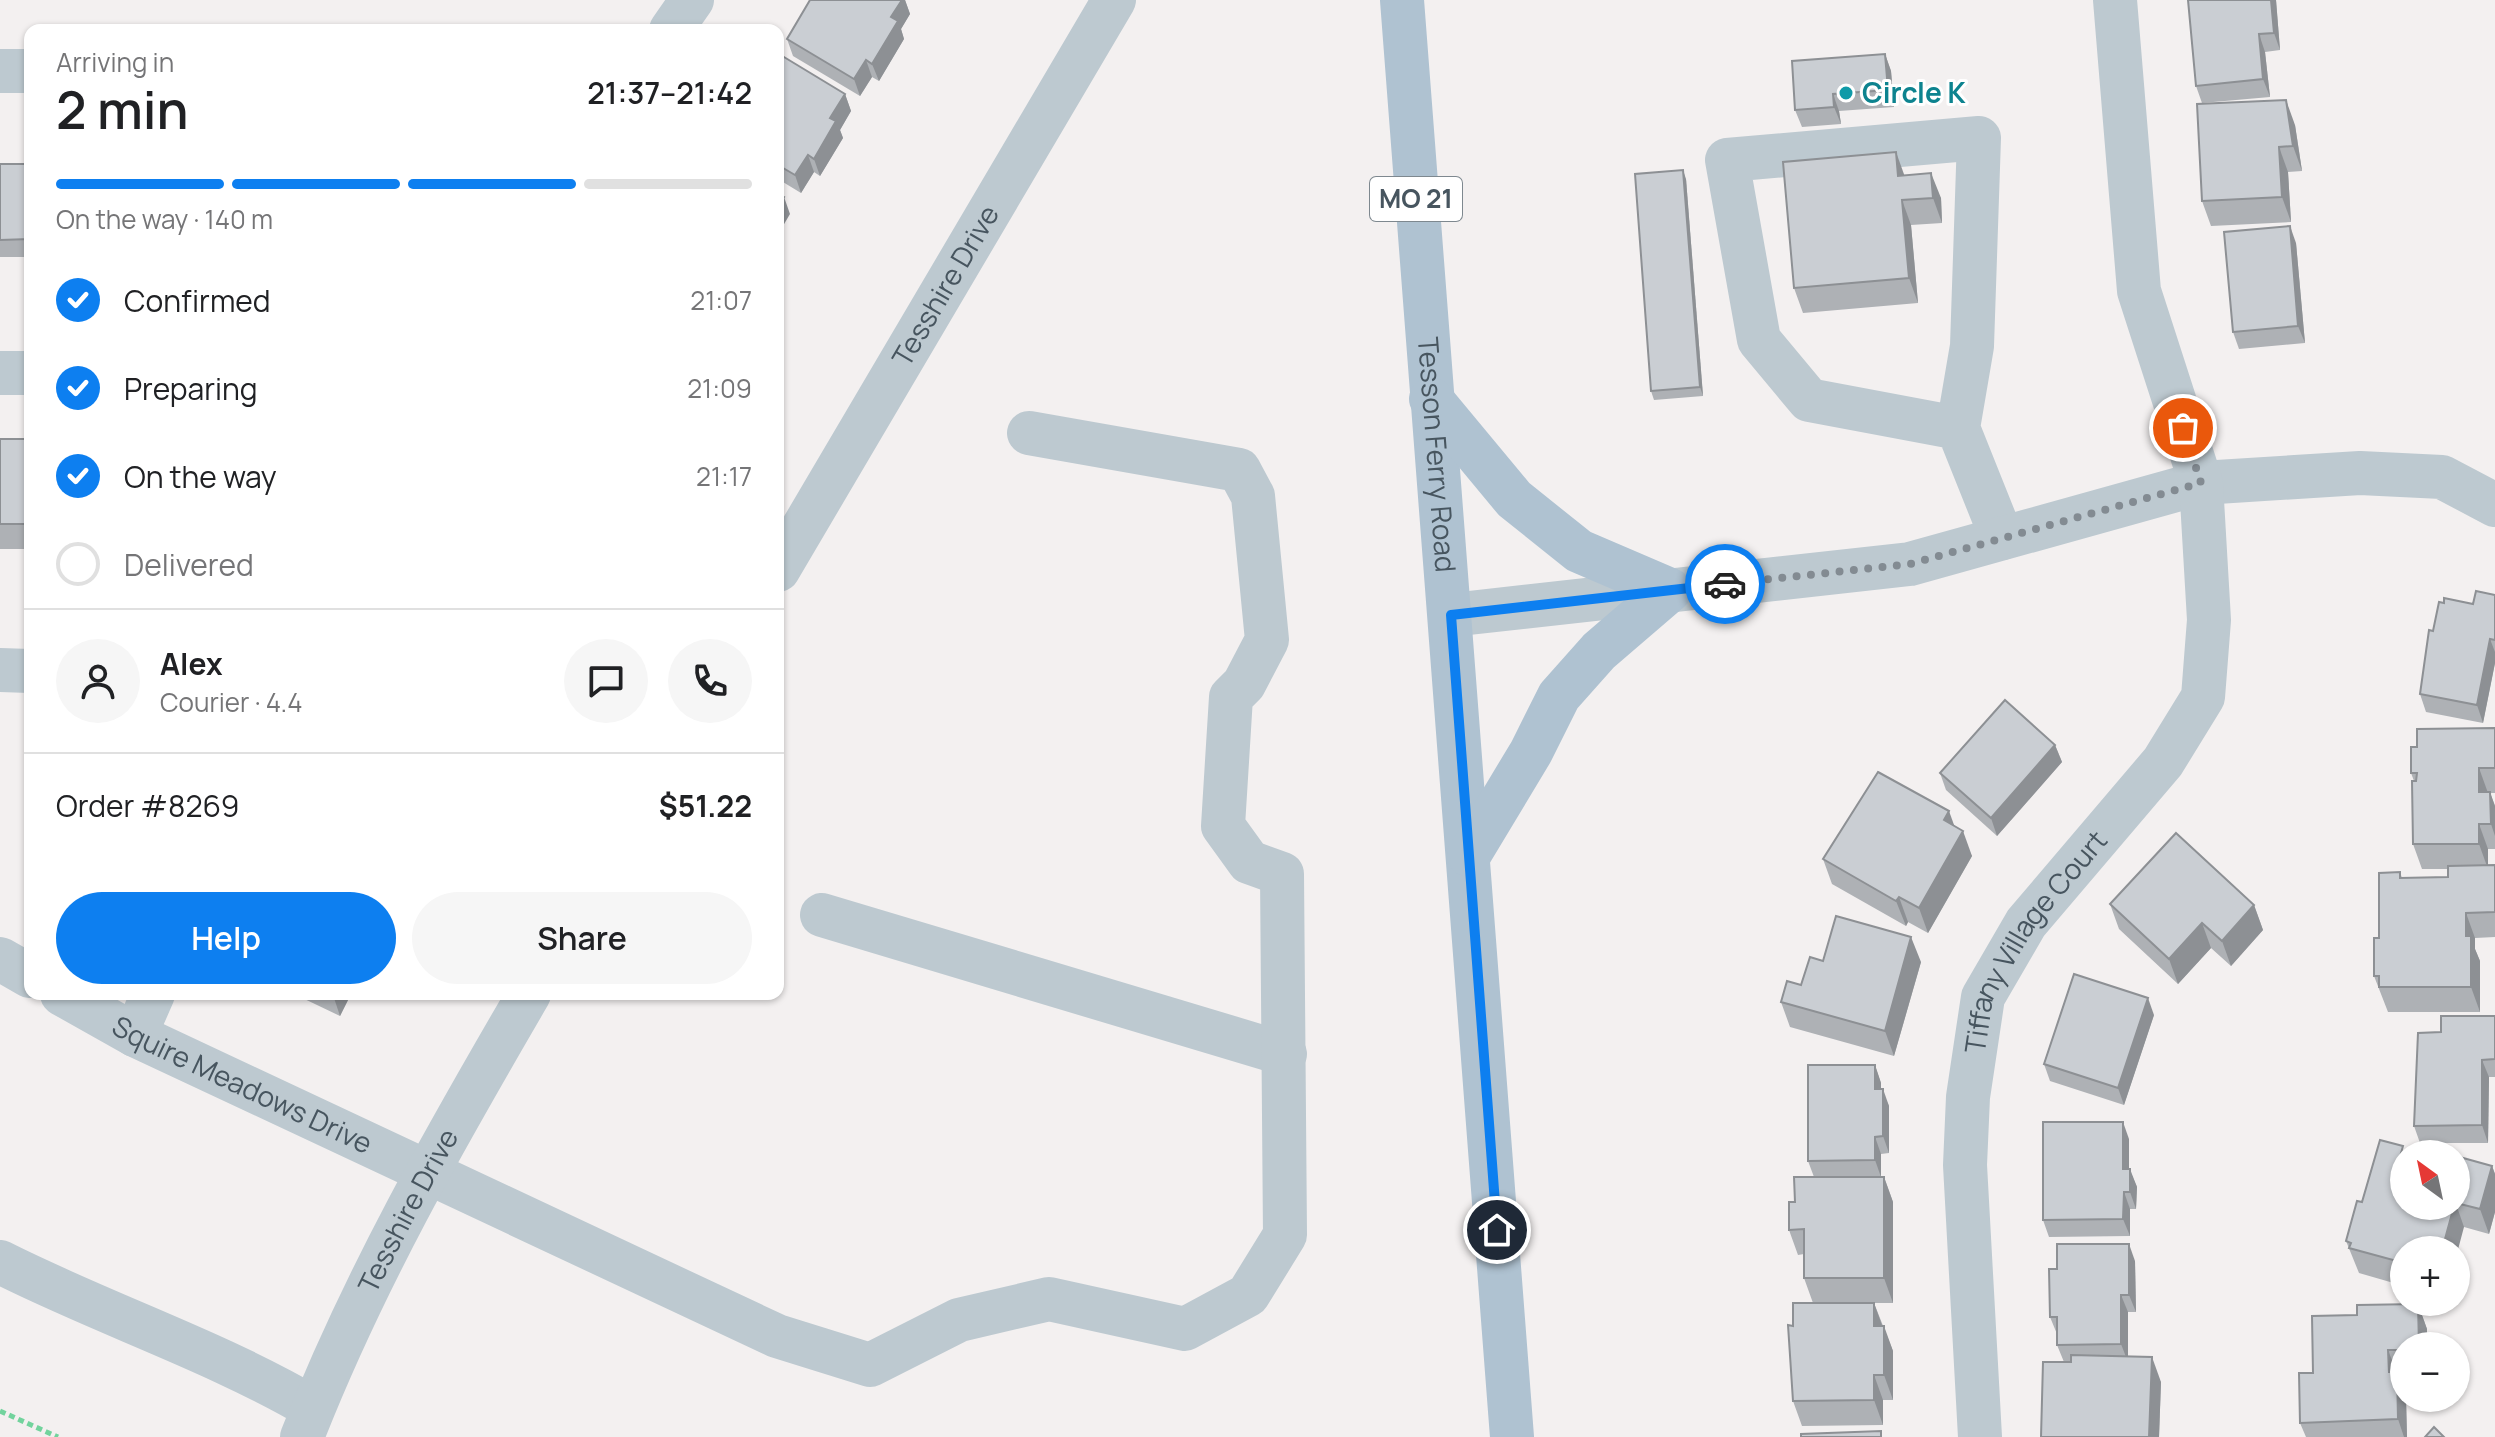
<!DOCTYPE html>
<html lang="en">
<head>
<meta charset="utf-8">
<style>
	:root { --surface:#fff; --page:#f6f6f6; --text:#202124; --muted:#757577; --line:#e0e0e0; --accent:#0d7ff0 }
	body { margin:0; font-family:Manrope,sans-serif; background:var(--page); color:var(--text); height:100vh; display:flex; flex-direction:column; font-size:30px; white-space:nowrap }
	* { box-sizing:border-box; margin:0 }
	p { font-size:26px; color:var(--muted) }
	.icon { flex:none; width:44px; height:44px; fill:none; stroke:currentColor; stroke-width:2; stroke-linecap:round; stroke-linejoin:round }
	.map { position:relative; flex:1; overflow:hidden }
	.details { position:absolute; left:24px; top:24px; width:760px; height:976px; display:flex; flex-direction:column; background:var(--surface); border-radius:16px; box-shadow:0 2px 6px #0004 }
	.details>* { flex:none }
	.needle { width:52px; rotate:327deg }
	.tools { position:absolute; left:2390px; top:1140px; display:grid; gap:16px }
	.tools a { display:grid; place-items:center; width:80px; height:80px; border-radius:50%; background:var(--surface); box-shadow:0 2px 6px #0004; font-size:40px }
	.pin { position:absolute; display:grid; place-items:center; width:68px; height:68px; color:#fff; margin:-34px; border:4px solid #fff; border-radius:50%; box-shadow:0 2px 8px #0007 }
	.courier { position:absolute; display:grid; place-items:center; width:80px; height:80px; margin:-40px; border:6px solid #0d7ff0; border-radius:50%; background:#fff; color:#222; box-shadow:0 2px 10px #0007 }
	.summary em { font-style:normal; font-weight:600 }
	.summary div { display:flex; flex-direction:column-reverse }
	.summary { display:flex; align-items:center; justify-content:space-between; height:136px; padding:0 32px }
	h1 { font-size:52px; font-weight:600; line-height:60px }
	.bar { display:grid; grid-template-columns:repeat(4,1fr); gap:12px 8px; align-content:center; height:96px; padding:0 32px }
	.bar i { height:10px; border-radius:6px; background:var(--line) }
	.bar .active { background:var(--accent) }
	.bar p { grid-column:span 4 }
	.line { display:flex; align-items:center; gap:20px; padding:0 32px; border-top:2px solid var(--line) }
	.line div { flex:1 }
	.round { display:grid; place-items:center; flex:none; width:84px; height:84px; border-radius:42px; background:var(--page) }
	ol { padding:0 32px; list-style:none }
	li { display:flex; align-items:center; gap:24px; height:88px }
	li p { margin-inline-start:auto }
	li .icon { padding:8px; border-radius:50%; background:var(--accent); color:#fff; stroke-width:4 }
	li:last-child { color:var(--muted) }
	li i { width:44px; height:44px; border:4px solid var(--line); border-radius:50% }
	.action { display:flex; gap:16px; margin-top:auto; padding:16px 32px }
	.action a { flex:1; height:92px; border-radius:48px; background:var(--accent); color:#fff; font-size:32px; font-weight:600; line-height:92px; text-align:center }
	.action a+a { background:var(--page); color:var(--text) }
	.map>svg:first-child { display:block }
</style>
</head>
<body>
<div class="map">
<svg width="2495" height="1437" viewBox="0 0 2495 1437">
	<rect width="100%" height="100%" fill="#f3f0f0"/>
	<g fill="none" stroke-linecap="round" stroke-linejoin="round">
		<polyline stroke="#72d39d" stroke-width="5" stroke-dasharray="6 4" stroke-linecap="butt" points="0,1411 58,1437"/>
		<g stroke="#bdc9d0" stroke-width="44">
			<polyline points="671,30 692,0"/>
			<polyline points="0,71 30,71"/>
			<polyline points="0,373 30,373"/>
			<polyline points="1958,428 1809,400 1759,340 1727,160 1979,138 1972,346 1958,428 2002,538"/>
			<path id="s1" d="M778 570 1114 0"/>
			<polyline points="1451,615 1910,564 2201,483 2360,473 2442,477 2495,505"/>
			<polyline points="0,670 30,671"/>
			<polyline points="822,915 1285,1054"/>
			<polyline points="0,959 30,976"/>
			<path id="s2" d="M62 994 135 1035 777 1336 870 1365 959 1320 1049 1299 1185 1329 1248 1295 1285 1235 1282 874 1249 862 1223 826 1231 697 1244 684 1267 640 1253 496 1239 470 1029 433"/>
			<polyline points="135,1035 153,994"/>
			<path d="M0 1262C103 1314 214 1350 313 1408"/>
			<path id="s3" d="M302 1437C363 1281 445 1138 529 994"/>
			<path id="s4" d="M1980 1437 1965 1165 1968 1097 1983 997 2026 923 2163 762 2203 697 2209 620 2201 483 2139 291 2115 0"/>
		</g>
		<g stroke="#afc2d1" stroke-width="44">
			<path id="s5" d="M1402 0 1512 1437"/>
			<polyline points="1431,399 1514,499 1579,551 1670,590 1599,651 1559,696 1531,752 1469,855"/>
		</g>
	</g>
	<g fill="#aeb1b5">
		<polygon points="810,0 905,0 910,14 901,29 904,39 879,81 872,77 860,96 793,56 787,39"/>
		<polygon points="2188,0 2276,0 2280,50 2265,52 2270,97 2202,103 2196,86"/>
		<polygon points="1885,54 1891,71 1894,107 1839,111 1841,124 1802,127 1795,110"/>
		<polygon points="778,55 845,94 851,111 840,130 843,138 820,176 814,172 801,193 778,179"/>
		<polygon points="2295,125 2302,171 2288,172 2291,222 2211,226 2202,201"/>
		<rect x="0" y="164" width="30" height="93"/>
		<polygon points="1904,175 1941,198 1942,223 1911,225 1918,303 1803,313 1794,288"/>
		<polygon points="1686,179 1703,396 1654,400 1651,391"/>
		<polygon points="2296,243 2305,343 2239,349 2233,332"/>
		<rect x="0" y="439" width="30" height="110"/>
		<polygon points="2495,595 2495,663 2483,723 2426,712 2420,694 2433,631 2444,603 2473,604"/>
		<polygon points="2495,728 2495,793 2490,793 2495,806 2495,849 2488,849 2488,865 2495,865 2495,937 2475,938 2475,949 2480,961 2480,1012 2388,1012 2374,976 2400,872 2402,878 2448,877 2448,869 2422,869 2413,844 2414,781 2411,773 2417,747"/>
		<polygon points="2055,745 2062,762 1997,836 1946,790 1940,773"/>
		<polygon points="1954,825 1972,856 1928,933 1908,922 1906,926 1832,884 1823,859"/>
		<polygon points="2110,904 2254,905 2263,930 2231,966 2211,948 2178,984 2119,929"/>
		<polygon points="1823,961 1921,962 1894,1056 1790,1027 1781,1002 1801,985"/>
		<polygon points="294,994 357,994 355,998 350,996 340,1016"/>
		<polygon points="2154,1015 2124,1105 2050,1081 2044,1064"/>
		<polygon points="2495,1016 2495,1077 2489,1077 2488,1143 2420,1143 2414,1126 2441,1032"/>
		<polygon points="1875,1065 1881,1083 1881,1089 1889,1106 1889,1153 1881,1154 1881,1177 1884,1177 1893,1202 1893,1303 1874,1303 1893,1351 1893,1400 1883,1400 1883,1425 1802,1426 1793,1401 1793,1326 1813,1303 1804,1278 1804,1254 1798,1255 1789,1230 1795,1202 1814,1177 1808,1161"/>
		<polygon points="2129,1139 2129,1169 2137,1187 2136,1209 2130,1209 2130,1236 2049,1237 2043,1220"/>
		<polygon points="2406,1154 2456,1206 2456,1156 2492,1166 2495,1174 2495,1212 2489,1234 2464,1227 2404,1250 2404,1286 2359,1273 2346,1241"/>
		<polygon points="2135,1261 2136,1312 2128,1312 2128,1356 2161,1382 2159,1437 2041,1437 2064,1362 2057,1345 2057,1334 2050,1317"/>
		<polygon points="2418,1304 2427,1329 2404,1346 2404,1375 2398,1375 2404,1391 2404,1398 2406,1398 2407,1437 2306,1437 2300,1423 2313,1373 2357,1315"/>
	</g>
	<g fill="#8d9094">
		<polygon points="902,0 905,0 910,14 901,29 904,39 879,81 872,64 891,17"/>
		<polygon points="2271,0 2276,0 2280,50 2274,33"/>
		<polygon points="2259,34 2265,52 2270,97 2263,79"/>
		<polygon points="1885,54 1891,71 1894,107 1888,90"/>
		<polygon points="866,60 872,77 860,96 854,79"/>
		<polygon points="845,94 851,111 840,130 843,138 820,176 814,159 830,118"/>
		<polygon points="1833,94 1839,111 1841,124 1834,107"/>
		<polygon points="2286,100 2295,125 2302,171 2293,146"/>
		<polygon points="2279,147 2288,172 2291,222 2282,197"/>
		<polygon points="1896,152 1905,177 1907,201 1898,176"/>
		<polygon points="808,155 814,172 801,193 795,175"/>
		<polygon points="1683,170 1686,179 1703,396 1700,387"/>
		<polygon points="1931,173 1941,198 1942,223 1933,198"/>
		<polygon points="784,197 790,214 780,231 783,240 778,249 778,206"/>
		<polygon points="1902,200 1911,225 1918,303 1909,278"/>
		<polygon points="2290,226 2296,243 2305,343 2298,326"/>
		<polygon points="2490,639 2495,652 2495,663 2483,723 2477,705"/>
		<polygon points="2055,745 2062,762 1997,836 1991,818"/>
		<polygon points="2479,768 2488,793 2479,792"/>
		<polygon points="2490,792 2495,806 2495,836 2491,824"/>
		<polygon points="1949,811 1958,836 1944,820"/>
		<polygon points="2479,824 2488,849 2488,869 2479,844"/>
		<polygon points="1963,831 1972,856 1928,933 1919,908"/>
		<polygon points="1899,897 1908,922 1906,926 1896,901"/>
		<polygon points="2254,905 2263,930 2231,966 2222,941"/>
		<polygon points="2466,913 2475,938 2475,949 2480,961 2480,1012 2471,987 2466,936"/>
		<polygon points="2202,923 2211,948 2178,984 2169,959"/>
		<polygon points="1911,937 1921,962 1894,1056 1885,1031"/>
		<polygon points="336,994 349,994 350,996 340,1016 334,998"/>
		<polygon points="2148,998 2154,1015 2124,1105 2118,1088"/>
		<polygon points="2482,1060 2489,1077 2488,1143 2482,1125"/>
		<polygon points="1875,1065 1881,1083 1881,1106 1875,1089"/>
		<polygon points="1883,1089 1889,1106 1889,1153 1883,1136"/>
		<polygon points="2123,1122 2129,1139 2129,1186 2123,1169"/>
		<polygon points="1875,1137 1881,1154 1881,1177 1875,1160"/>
		<polygon points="2492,1166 2495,1174 2495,1212 2489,1234 2480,1209"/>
		<polygon points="2130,1169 2137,1187 2136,1209 2130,1192"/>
		<polygon points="1884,1177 1893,1202 1893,1303 1884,1278"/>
		<polygon points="2124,1192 2130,1209 2130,1236 2123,1219"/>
		<polygon points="2456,1204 2464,1227 2456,1257 2456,1250 2442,1250 2454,1206 2456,1206"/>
		<polygon points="2129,1244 2135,1261 2136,1312 2129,1295"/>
		<polygon points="2121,1295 2128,1312 2128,1362 2121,1344"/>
		<polygon points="1874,1303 1883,1328 1874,1326"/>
		<polygon points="2418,1304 2427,1329 2427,1346 2419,1346"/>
		<polygon points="1884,1326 1893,1351 1893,1400 1884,1375"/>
		<polygon points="2388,1350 2404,1391 2404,1398 2406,1398 2407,1437 2404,1437 2398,1419 2389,1372"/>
		<polygon points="2152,1357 2161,1382 2159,1437 2149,1437"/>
		<polygon points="1874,1375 1883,1400 1883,1425 1874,1400"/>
	</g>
	<g fill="#caced3" stroke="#8d9094" stroke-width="2">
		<polygon points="810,0 902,0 891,17 898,21 872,64 866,60 854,79 787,39"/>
		<polygon points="2188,0 2271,0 2274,33 2259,34 2263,79 2196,86"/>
		<polygon points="779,54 845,94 830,118 836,121 814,159 808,155 795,175 778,165"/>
		<polygon points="1885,54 1888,90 1833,94 1834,107 1795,110 1792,61"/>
		<polygon points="2286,100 2293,146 2279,147 2282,197 2202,201 2197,104"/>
		<polygon points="1896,152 1898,176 1931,173 1933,198 1902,200 1909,278 1794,288 1783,162"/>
		<polygon points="0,164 30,164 30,239 0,240"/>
		<polygon points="1683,170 1700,387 1651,391 1635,174"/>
		<polygon points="778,193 784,197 778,206"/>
		<polygon points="2290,226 2298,326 2233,332 2224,232"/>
		<rect x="0" y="439" width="30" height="85"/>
		<polygon points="2476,591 2495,595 2495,640 2490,639 2477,705 2420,694 2429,630 2433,631 2439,602 2444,603 2444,598 2473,604"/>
		<polygon points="2005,700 2055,745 1991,818 1940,773"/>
		<polygon points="2495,728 2495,768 2479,768 2479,792 2490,792 2491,824 2479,824 2479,844 2413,844 2412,781 2416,781 2417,773 2411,773 2411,747 2417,747 2417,729"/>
		<polygon points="1878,772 1949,811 1944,820 1963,831 1919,908 1899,897 1896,901 1823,859"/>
		<polygon points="2176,833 2254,905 2222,941 2202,923 2169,959 2110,904"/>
		<polygon points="2495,865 2495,912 2466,913 2466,936 2471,936 2471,987 2379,987 2379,976 2374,976 2374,938 2379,938 2379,873 2400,872 2400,878 2448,877 2448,866"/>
		<polygon points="1836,916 1911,937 1885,1031 1781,1002 1787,981 1801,985 1810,957 1823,961"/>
		<polygon points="2074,974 2148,998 2118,1088 2044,1064"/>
		<polygon points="325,994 336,994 334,998"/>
		<polygon points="2441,1016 2495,1016 2495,1059 2482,1060 2482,1125 2414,1126 2418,1033 2441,1032"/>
		<polygon points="1808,1065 1875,1065 1875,1089 1883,1089 1883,1136 1875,1137 1875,1160 1808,1161"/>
		<polygon points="2043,1122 2123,1122 2123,1169 2130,1169 2130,1192 2124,1192 2123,1219 2043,1220"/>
		<polygon points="2380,1140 2403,1146 2401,1153 2405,1154 2404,1206 2454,1206 2442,1250 2404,1250 2404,1263 2349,1248 2351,1243 2346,1241 2357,1201 2362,1202"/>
		<polygon points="2456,1156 2492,1166 2480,1209 2456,1203"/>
		<polygon points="1794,1177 1884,1177 1884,1278 1804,1278 1804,1229 1789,1230 1789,1202 1795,1202"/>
		<polygon points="2057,1244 2129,1244 2129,1295 2121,1295 2121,1344 2057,1345 2057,1317 2050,1317 2049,1269 2057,1269"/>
		<polygon points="1793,1303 1874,1303 1874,1326 1884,1326 1884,1375 1874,1375 1874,1400 1793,1401 1788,1325 1793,1326"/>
		<polygon points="2418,1304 2419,1346 2404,1346 2404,1350 2388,1350 2389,1372 2397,1372 2398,1419 2300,1423 2299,1373 2313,1373 2312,1316 2357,1315 2357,1305"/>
		<polygon points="2071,1355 2152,1357 2149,1437 2041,1437 2043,1362 2071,1362"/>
		<polygon points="2434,1427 2444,1437 2425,1437"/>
		<polygon points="1881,1431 1881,1437 1801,1437 1801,1434"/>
	</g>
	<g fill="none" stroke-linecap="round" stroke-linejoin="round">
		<polyline stroke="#838b92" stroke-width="8" stroke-dasharray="0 14.4" points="1725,584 1910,564 2201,483 2183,428"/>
		<polyline stroke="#0d7ff0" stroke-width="10" points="1497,1230 1451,615 1725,584"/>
	</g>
	<circle fill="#0f9aa8" stroke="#fff" stroke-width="3" cx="1846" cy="93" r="8"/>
	<g text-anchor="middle" stroke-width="6" stroke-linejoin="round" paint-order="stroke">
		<rect fill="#fff" stroke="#7e888f" stroke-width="2" x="1370" y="177" width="92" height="44" rx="6"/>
		<g font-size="26" font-weight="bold" fill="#47555f">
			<text x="1416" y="208">MO 21</text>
		</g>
		<g font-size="28" font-weight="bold" fill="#0d838f" stroke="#fff" text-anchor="start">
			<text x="1862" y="103">Circle K</text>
		</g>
		<g font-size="28" fill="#47555f" stroke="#fff">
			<text dy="10" stroke="none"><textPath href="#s1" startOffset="330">Tesshire Drive</textPath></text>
			<text dy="10" stroke="none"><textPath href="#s5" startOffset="456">Tesson Ferry Road</textPath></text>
			<text dy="10" stroke="none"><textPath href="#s4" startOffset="514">Tiffany Village Court</textPath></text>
			<text dy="10" stroke="none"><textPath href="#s2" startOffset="202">Squire Meadows Drive</textPath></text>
			<text dy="10" stroke="none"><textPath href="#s3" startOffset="250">Tesshire Drive</textPath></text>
		</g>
	</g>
</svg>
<div class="tools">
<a><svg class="needle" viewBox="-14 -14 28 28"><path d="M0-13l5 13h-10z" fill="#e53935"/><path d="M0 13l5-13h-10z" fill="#757577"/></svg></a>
<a>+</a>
<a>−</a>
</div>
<div class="pin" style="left:2183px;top:428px;background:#ea580c"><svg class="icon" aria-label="bag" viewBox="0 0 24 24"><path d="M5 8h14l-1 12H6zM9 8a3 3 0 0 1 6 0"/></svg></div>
<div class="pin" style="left:1497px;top:1230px;background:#1f2937"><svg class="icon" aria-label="home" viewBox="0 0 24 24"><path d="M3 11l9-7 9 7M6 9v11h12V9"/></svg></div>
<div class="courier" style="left:1725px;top:584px"><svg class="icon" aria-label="car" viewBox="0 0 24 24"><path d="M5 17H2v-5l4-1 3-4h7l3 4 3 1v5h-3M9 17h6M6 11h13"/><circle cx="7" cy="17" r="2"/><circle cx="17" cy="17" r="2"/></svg></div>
<section class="details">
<div class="summary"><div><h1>2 min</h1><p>Arriving in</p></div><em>21:37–21:42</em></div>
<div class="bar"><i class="active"></i><i class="active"></i><i class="active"></i><i></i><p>On the way · 140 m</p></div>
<ol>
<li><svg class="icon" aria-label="check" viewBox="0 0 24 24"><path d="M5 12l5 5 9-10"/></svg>Confirmed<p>21:07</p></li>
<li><svg class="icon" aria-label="check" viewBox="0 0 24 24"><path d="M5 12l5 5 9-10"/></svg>Preparing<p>21:09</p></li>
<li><svg class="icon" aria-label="check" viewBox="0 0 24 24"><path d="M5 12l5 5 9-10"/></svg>On the way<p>21:17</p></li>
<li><i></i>Delivered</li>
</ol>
<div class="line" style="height:144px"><a class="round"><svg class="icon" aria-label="person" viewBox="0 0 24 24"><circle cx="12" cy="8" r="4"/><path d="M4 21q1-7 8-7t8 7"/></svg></a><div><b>Alex</b><p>Courier · 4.4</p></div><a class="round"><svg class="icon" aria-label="chat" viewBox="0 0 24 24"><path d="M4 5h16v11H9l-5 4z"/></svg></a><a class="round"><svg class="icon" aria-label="phone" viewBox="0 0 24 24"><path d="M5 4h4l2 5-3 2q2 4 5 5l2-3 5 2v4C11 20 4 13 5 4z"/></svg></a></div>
<div class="line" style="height:104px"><div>Order #8269</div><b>$51.22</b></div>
<div class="action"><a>Help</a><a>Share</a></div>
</section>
</div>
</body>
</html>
